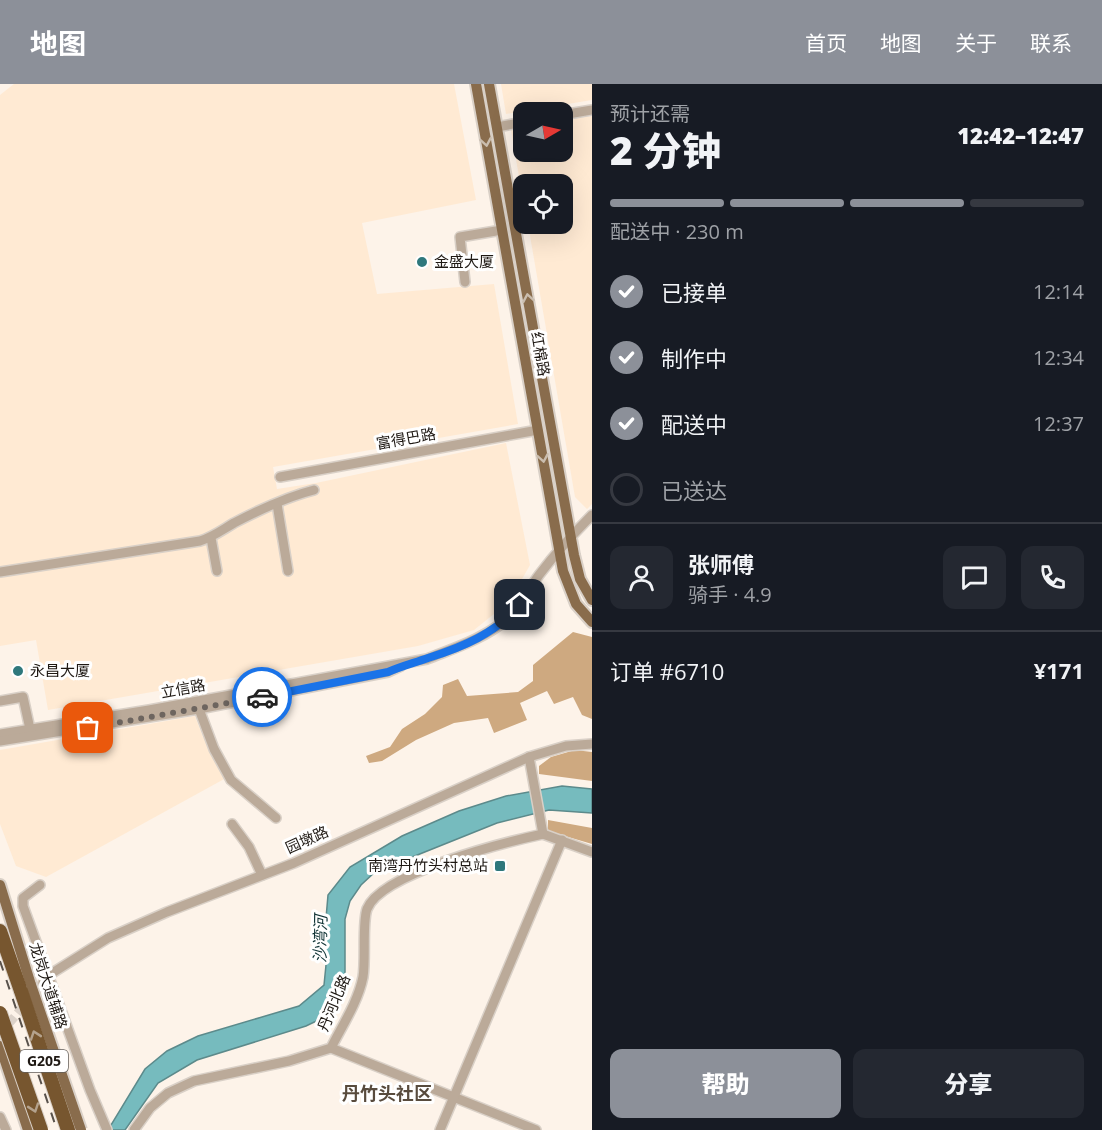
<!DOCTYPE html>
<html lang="zh">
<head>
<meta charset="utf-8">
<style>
	:root { --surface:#171b24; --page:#242831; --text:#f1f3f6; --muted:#9ea1a6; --line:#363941; --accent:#8c9099 }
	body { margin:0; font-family:"Open Sans","Noto Sans SC",sans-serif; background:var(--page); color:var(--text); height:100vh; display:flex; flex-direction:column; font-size:22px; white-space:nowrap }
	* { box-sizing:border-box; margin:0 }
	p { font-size:20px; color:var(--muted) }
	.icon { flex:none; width:33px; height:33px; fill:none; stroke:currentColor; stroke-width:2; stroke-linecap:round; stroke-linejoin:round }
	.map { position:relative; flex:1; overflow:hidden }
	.panel { display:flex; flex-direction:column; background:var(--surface); width:510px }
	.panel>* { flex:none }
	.needle { width:39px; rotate:81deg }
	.controls { position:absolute; left:513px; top:18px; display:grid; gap:12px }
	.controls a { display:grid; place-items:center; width:60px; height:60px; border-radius:12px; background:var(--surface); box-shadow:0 6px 24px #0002; font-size:30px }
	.pin { position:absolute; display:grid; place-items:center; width:51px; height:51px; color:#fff; margin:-26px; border-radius:12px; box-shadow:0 3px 9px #0006 }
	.courier { position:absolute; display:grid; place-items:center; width:60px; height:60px; margin:-30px; border:4px solid #1a73e8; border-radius:50%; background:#fff; color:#222; box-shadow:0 2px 8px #0007 }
	.headline em { font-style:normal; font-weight:800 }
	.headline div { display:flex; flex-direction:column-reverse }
	.headline { display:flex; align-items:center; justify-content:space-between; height:102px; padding:0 18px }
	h1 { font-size:39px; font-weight:800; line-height:45px }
	.bar { display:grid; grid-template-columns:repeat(4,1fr); gap:9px 6px; align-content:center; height:72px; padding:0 18px }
	.bar i { height:8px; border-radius:4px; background:var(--line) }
	.bar .active { background:var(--accent) }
	.bar p { grid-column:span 4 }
	.line { display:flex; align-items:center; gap:15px; padding:0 18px; border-top:2px solid var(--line) }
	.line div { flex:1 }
	.round { display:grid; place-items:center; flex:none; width:63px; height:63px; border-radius:12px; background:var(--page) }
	ol { padding:0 18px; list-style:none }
	li { display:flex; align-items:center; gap:18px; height:66px }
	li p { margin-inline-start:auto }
	li .icon { padding:6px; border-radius:50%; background:var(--accent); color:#fff; stroke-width:4 }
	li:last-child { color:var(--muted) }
	li i { width:33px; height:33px; border:3px solid var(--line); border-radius:50% }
	.cta { display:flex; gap:12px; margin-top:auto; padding:12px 18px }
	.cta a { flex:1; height:69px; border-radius:12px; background:var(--accent); color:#fff; font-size:24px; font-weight:800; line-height:69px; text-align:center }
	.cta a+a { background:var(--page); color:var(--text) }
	header { display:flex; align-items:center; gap:36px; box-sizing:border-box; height:84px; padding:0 30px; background:var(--accent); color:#fff }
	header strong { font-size:28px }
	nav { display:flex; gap:33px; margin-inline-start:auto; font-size:21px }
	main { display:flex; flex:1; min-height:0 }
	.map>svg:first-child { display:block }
</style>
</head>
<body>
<header>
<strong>地图</strong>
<nav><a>首页</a><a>地图</a><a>关于</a><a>联系</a></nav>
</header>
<main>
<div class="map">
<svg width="592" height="1046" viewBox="0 0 592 1046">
	<rect width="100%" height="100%" fill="#fdf3e9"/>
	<g fill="#ffead3">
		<polygon points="14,0 454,0 476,116 362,139 377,210 494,200 518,340 273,383 277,405 316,399 506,359 530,481 509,518 474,546 418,562 48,626 36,556 0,562 0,11"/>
		<polygon points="501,0 592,0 592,16 506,30"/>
		<polygon points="592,32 592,420 587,425 575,413 528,140 562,140 562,100 524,100 523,116 511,46 523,44 524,68 562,68 563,37"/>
		<polygon points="195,632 203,653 226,694 46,793 16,782 0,740 0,666"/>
	</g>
	<g fill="#cea980">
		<polygon points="573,548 592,553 592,635 582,631 573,613 554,620 547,607 520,619 527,636 494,649 488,634 454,639 416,656 382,677 369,679 366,672 390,663 402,645 425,630 442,613 443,601 458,595 467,612 518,608 533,597 533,581"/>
		<polygon points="575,666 592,668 592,697 539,690 539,682 551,673"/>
		<polygon points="548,736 592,744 592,760 548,747"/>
	</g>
	<polygon fill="#76bbbe" stroke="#5c8a8b" stroke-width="1.5" points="562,702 592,705 592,729 549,726 497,739 375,788 361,801 350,817 345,835 345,900 329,931 306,942 197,976 158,999 125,1046 108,1046 145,985 167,967 198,952 299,922 324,901 326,881 325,846 328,811 350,783 402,752 459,727 506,712"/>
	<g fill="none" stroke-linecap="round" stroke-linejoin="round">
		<polyline stroke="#dcd2c9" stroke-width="9" stroke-dasharray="9 4.5" stroke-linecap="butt" points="0,950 43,899"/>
		<g stroke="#d9d0c7" stroke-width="12">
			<g id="minor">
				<polyline points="562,31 592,26"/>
				<polyline points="497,43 524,38"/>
				<polyline points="465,198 460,153 502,146"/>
				<polyline points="280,393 538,346"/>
				<polyline points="277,420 288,487"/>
				<polyline points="211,454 217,487"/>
				<path d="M0 488 200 457C213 453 222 446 234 439 259 426 286 413 314 406"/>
				<polyline points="0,617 23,613 30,645"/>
				<polyline points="199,625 214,665 231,696 276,734"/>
				<path d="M0 650 149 626 427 575C454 564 483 555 506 536 521 524 528 506 539 491 555 470 574 449 592 431"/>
				<polyline points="0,657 199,625 388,588 401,582"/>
				<polyline points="529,673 543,750"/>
				<polyline points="232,740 249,763 262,791"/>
				<polyline points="543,750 592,768"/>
				<polyline points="40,801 23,814 23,822 90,1006 107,1046"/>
				<polyline points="43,899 49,891 108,854 167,828 294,779 529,673 566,662 592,660"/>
				<polyline points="331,964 536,1046"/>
				<polyline points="0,1033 6,1046"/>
				<path d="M134 1046 150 1024 168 1009 194 997 289 977 331 964C342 942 358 918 363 893 366 875 362 839 367 825 381 789 506 758 543 750"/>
				<polyline points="440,1046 562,756"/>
			</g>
		</g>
		<g stroke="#d9d0c7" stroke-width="14">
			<g id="major">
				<polyline points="476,0 563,487 576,520 592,538"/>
				<polyline points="489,0 574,471 580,495 592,516"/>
				<polyline points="0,801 31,901"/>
				<polyline points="0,962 28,1046"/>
			</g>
		</g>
		<g stroke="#d9d0c7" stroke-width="16">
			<polyline id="highway" points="0,847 21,907"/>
		</g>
		<use href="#minor" stroke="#ba9" stroke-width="9"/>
		<use href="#major" stroke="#896c4c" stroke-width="10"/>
		<use href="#highway" stroke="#77562f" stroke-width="14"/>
		<polyline stroke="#59524c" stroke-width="2" stroke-dasharray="10 10" stroke-linecap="butt" points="0,877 57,1046"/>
		<g stroke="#d9d0c7" stroke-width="14" stroke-linecap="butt">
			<polyline id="major-bridge" points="31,901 81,1046"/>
		</g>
		<g stroke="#d9d0c7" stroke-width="16" stroke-linecap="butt">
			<g id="highway-bridge">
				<polyline points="21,907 68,1046"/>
				<polyline points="0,929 41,1046"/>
			</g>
		</g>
		<use href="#major-bridge" stroke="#896c4c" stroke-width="10"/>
		<use href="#highway-bridge" stroke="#77562f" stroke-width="14"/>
	</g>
	<defs><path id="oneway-chevron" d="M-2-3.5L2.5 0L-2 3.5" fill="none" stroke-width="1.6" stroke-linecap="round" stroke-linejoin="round" transform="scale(1.5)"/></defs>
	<g stroke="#cabdae">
		<use href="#oneway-chevron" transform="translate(486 58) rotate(80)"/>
		<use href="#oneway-chevron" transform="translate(528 214) rotate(-100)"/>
		<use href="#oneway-chevron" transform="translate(543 374) rotate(80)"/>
	</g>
	<g stroke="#b4a28d">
		<use href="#oneway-chevron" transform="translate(35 951) rotate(-109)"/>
		<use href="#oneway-chevron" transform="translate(34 1024) rotate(71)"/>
	</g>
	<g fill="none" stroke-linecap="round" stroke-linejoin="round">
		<polyline stroke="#6d655f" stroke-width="6" stroke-dasharray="0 10.8" points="88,644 262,613"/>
		<path stroke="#1a73e8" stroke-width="8" d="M262 613 388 588C402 582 414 579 428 574 463 563 496 549 520 521"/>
	</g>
	<g fill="#2f787c" stroke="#fff" stroke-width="2">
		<circle cx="422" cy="178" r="6"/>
		<circle cx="18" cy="587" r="6"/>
		<rect x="494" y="776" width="12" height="12" rx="3"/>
	</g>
	<g text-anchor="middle" stroke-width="6" stroke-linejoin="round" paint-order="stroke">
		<rect fill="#fff" stroke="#625e5a" stroke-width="1.5" x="20" y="966" width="48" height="22" rx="4.5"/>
		<g font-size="14" font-weight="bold" fill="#1f1914">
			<text x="44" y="982">G205</text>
		</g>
		<g font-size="15" fill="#1f1914" stroke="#fff" text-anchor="start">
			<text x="434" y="183">金盛大厦</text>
			<text x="30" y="592">永昌大厦</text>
			<text x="488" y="787" text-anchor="end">南湾丹竹头村总站</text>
		</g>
		<g font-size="15" fill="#1f1914" stroke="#fff">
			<text transform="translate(540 270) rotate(80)" y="5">红棉路</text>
			<text transform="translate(406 355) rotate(-10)" y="5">富得巴路</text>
			<text transform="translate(183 605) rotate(-10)" y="5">立信路</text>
			<text transform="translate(307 756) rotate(-24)" y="5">园墩路</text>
			<text transform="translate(48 902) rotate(72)" y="5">龙岗大道辅路</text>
			<text transform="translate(334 919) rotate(-67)" y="5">丹河北路</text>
		</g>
		<g font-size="16" font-style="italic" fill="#103335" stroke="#fff">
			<text transform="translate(320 855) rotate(-89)" y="6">沙湾河</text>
		</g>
		<g font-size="18" font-weight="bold" fill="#584b3d" stroke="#fff">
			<text x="387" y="1016">丹竹头社区</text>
		</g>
	</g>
</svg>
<div class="controls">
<a><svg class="needle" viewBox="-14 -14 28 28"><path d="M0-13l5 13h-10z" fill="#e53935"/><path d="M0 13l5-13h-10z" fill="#9ea1a6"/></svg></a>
<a><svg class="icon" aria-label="locate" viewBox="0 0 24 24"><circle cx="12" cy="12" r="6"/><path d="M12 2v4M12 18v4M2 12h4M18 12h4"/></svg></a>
</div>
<div class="pin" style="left:88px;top:644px;background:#ea580c"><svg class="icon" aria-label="bag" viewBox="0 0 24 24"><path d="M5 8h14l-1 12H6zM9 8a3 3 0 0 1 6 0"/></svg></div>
<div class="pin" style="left:520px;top:521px;background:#1f2937"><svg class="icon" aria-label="home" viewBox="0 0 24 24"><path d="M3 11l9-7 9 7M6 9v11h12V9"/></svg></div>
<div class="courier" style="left:262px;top:613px"><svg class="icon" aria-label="car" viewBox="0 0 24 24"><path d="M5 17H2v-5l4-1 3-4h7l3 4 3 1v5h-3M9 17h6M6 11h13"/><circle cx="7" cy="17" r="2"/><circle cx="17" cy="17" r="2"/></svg></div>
</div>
<section class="panel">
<div class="headline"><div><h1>2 分钟</h1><p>预计还需</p></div><em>12:42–12:47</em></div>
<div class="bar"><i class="active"></i><i class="active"></i><i class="active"></i><i></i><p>配送中 · 230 m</p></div>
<ol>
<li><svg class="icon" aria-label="check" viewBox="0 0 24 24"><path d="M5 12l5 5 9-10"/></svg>已接单<p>12:14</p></li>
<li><svg class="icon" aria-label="check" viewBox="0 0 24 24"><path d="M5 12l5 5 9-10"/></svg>制作中<p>12:34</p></li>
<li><svg class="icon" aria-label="check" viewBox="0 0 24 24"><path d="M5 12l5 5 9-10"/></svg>配送中<p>12:37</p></li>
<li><i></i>已送达</li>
</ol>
<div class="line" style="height:108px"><a class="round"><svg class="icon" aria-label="person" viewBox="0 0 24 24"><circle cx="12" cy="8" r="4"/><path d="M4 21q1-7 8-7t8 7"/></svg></a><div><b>张师傅</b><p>骑手 · 4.9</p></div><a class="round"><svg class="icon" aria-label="chat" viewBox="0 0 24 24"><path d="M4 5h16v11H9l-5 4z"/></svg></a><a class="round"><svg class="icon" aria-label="phone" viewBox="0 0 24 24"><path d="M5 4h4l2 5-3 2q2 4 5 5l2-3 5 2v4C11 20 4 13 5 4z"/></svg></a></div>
<div class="line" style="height:78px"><div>订单 #6710</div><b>¥171</b></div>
<div class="cta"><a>帮助</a><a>分享</a></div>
</section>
</main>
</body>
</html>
